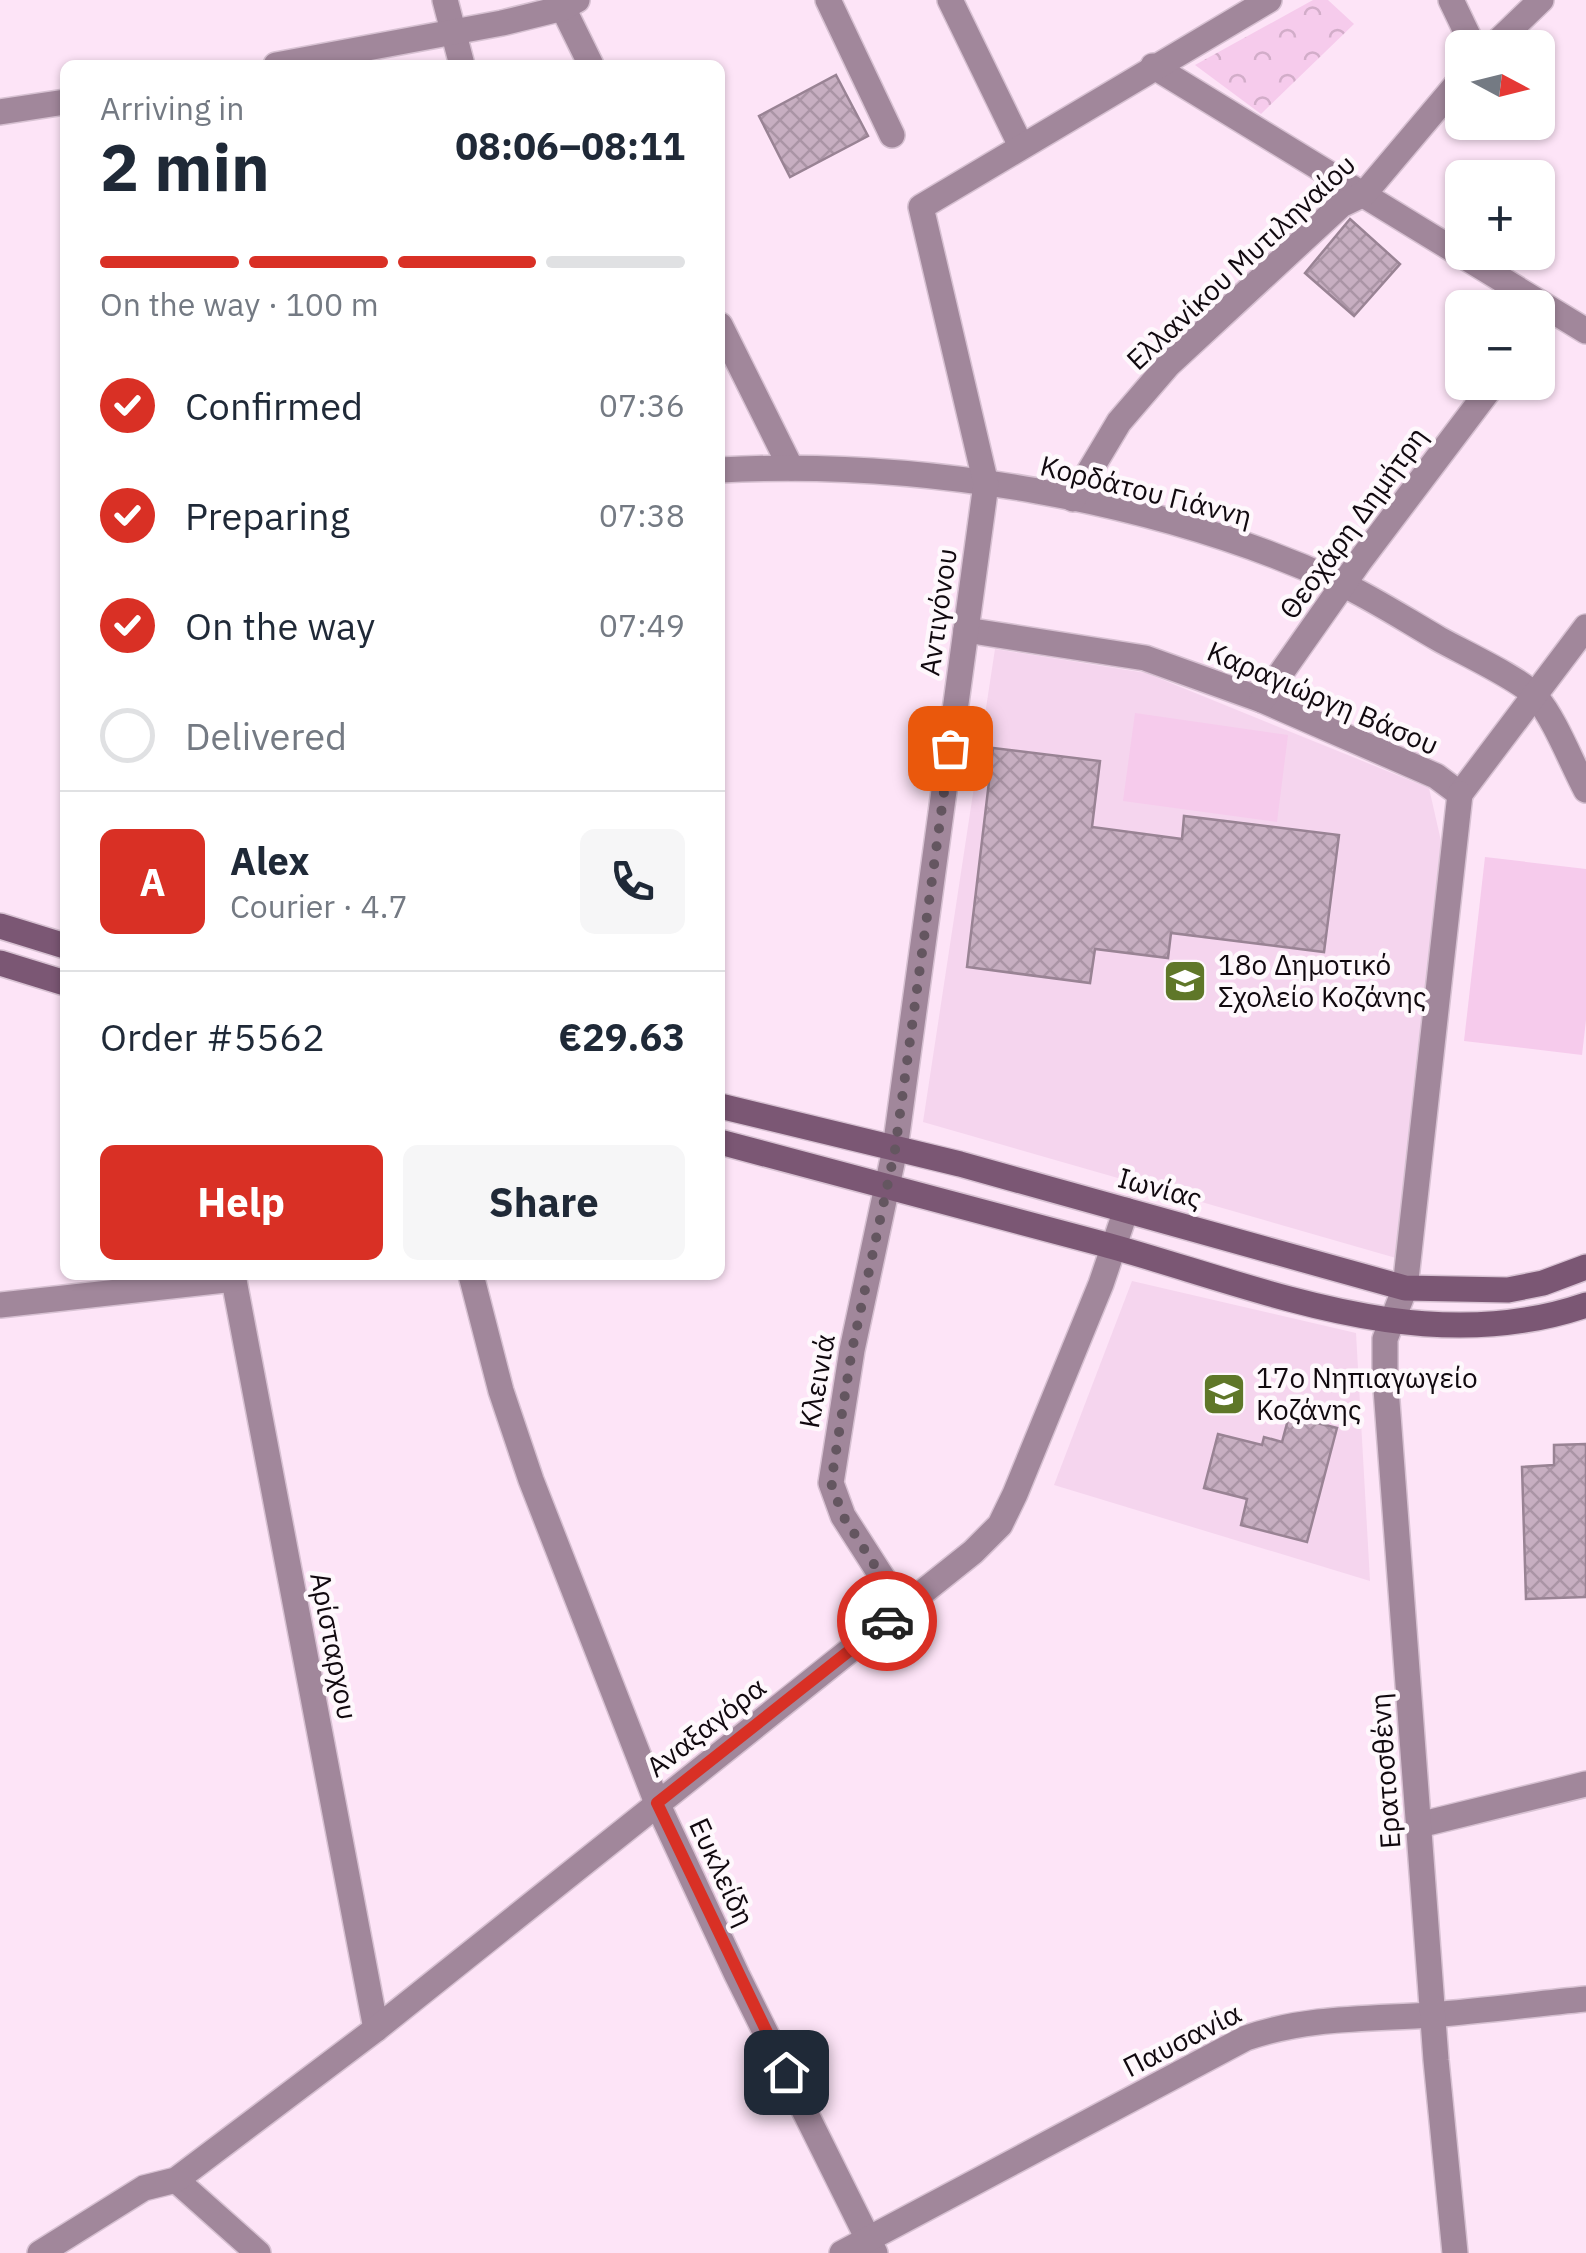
<!DOCTYPE html>
<html lang="en">
<head>
<meta charset="utf-8">
<style>
	:root { --surface:#fff; --page:#f6f6f7; --text:#1f2937; --muted:#747a83; --line:#e0e1e3; --accent:#d93025 }
	body { margin:0; font-family:"IBM Plex Sans",sans-serif; background:var(--page); color:var(--text); height:100vh; display:flex; flex-direction:column; font-size:38px; white-space:nowrap }
	* { box-sizing:border-box; margin:0 }
	p { font-size:32px; color:var(--muted) }
	.icon { flex:none; width:55px; height:55px; fill:none; stroke:currentColor; stroke-width:2; stroke-linecap:round; stroke-linejoin:round }
	.map { position:relative; flex:1; overflow:hidden }
	.details { position:absolute; left:60px; top:60px; width:665px; height:1220px; display:flex; flex-direction:column; background:var(--surface); border-radius:15px; box-shadow:0 2px 8px #0004 }
	.details>* { flex:none }
	.needle { width:65px; rotate:97deg }
	.tools { position:absolute; left:1445px; top:30px; display:grid; gap:20px }
	.tools a { display:grid; place-items:center; width:110px; height:110px; border-radius:15px; background:var(--surface); box-shadow:0 2px 8px #0004; font-size:50px }
	.pin { position:absolute; display:grid; place-items:center; width:85px; height:85px; color:#fff; margin:-42px; border-radius:20px; box-shadow:0 5px 15px #0006 }
	.courier { position:absolute; display:grid; place-items:center; width:100px; height:100px; margin:-50px; border:8px solid #d93025; border-radius:50%; background:#fff; color:#222; box-shadow:0 2px 12px #0007 }
	.overview em { font-style:normal; font-weight:800 }
	.overview div { display:flex; flex-direction:column-reverse }
	.overview { display:flex; align-items:center; justify-content:space-between; height:170px; padding:0 40px }
	h1 { font-size:65px; font-weight:800; line-height:75px }
	.bar { display:grid; grid-template-columns:repeat(4,1fr); gap:15px 10px; align-content:center; height:120px; padding:0 40px }
	.bar i { height:12px; border-radius:8px; background:var(--line) }
	.bar .current { background:var(--accent) }
	.bar p { grid-column:span 4 }
	.line { display:flex; align-items:center; gap:25px; padding:0 40px; border-top:2px solid var(--line) }
	.line div { flex:1 }
	.round { display:grid; place-items:center; flex:none; width:105px; height:105px; border-radius:15px; background:var(--page) }
	ol { padding:0 40px; list-style:none }
	li { display:flex; align-items:center; gap:30px; height:110px }
	li p { margin-inline-start:auto }
	li .icon { padding:10px; border-radius:50%; background:var(--accent); color:#fff; stroke-width:4 }
	li:last-child { color:var(--muted) }
	li i { width:55px; height:55px; border:5px solid var(--line); border-radius:50% }
	.primary-button { display:flex; gap:20px; margin-top:auto; padding:20px 40px }
	.primary-button a { flex:1; height:115px; border-radius:15px; background:var(--accent); color:#fff; font-size:40px; font-weight:800; line-height:115px; text-align:center }
	.primary-button a+a { background:var(--page); color:var(--text) }
	.map>svg:first-child { display:block }
</style>
</head>
<body>
<div class="map">
<svg width="1586" height="2253" viewBox="0 0 1586 2253">
	<defs>
		<pattern id="forest-crowns" width="20" height="18" patternUnits="userSpaceOnUse" patternTransform="scale(2.5)"><rect width="20" height="18" fill="#f6cbec"/><path d="M2 6a3 3 0 1 1 6 0M12 15a3 3 0 1 1 6 0" fill="none" stroke="#d2adc9"/></pattern>
		<pattern id="building-cross-hatch" width="8" height="8" patternUnits="userSpaceOnUse" patternTransform="scale(2.5)"><rect width="8" height="8" fill="#c7aec1"/><path d="M0 0l8 8M0 8l8-8" fill="none" stroke="#aa94a5"/></pattern>
	</defs>
	<rect width="100%" height="100%" fill="#fde4f7"/>
	<g fill="#f5d5ee">
		<polygon points="995,649 1146,673 1429,788 1441,841 1396,1258 923,1122"/>
		<polygon points="1132,1281 1356,1333 1370,1581 1054,1485"/>
	</g>
	<polygon fill="url(#forest-crowns)" points="1313,0 1328,0 1354,24 1261,114 1195,65"/>
	<g fill="#f6cbec">
		<polygon points="1135,713 1288,735 1277,822 1123,801"/>
		<polygon points="1485,857 1586,869 1586,1020 1582,1055 1464,1041"/>
	</g>
	<g fill="url(#building-cross-hatch)" stroke="#998394" stroke-width="2.5">
		<polygon points="836,75 868,136 790,177 759,116"/>
		<polygon points="1350,219 1400,264 1354,316 1305,273"/>
		<polygon points="993,748 1100,761 1092,827 1182,839 1184,816 1339,835 1324,952 1171,933 1168,958 1095,949 1090,983 967,967"/>
		<polygon points="1289,1416 1337,1428 1307,1542 1241,1525 1247,1499 1204,1488 1218,1434 1262,1445 1264,1437 1282,1442"/>
		<polygon points="1586,1444 1586,1597 1526,1599 1522,1467 1554,1465 1554,1445"/>
	</g>
	<g fill="none" stroke-linecap="round" stroke-linejoin="round">
		<g stroke="#d7c1d2" stroke-width="28">
			<g id="minor">
				<polyline points="445,0 462,65"/>
				<polyline points="828,0 892,135"/>
				<polyline points="950,0 1021,146"/>
				<polyline points="1451,0 1474,48"/>
				<polyline points="563,8 591,65"/>
				<polyline points="1491,48 1541,0"/>
				<polyline points="1153,66 1586,331"/>
				<polyline points="720,325 791,468"/>
				<path d="M720 470C921 459 1157 499 1340 583 1374 599 1406 620 1439 639 1460 651 1523 680 1536 697 1556 721 1571 762 1586 790"/>
				<polyline points="1073,499 1119,422 1168,365 1341,205 1364,194 1462,78"/>
				<polyline points="966,630 1145,658 1262,700 1436,776 1460,794"/>
				<polyline points="1262,700 1359,562 1495,382"/>
				<polyline points="1460,794 1586,627"/>
				<polyline points="233,1275 376,2029"/>
				<polyline points="471,1275 501,1391 531,1480 657,1803 737,1975 875,2253"/>
				<polyline points="1405,1288 1460,794"/>
				<polyline points="0,1305 234,1279"/>
				<polyline points="902,1608 843,1516 831,1483 852,1350 895,1149 986,484 921,207 1269,0"/>
				<polyline points="1419,1825 1586,1784"/>
				<polyline points="176,2180 258,2253"/>
				<polyline points="40,2253 144,2188 176,2180 376,2029 973,1552 1000,1525 1015,1494 1101,1284 1126,1210"/>
				<path d="M842 2253 1246 2038C1306 2017 1367 2019 1430 2015 1482 2011 1534 2004 1586 1999"/>
			</g>
		</g>
		<g stroke="#d7c1d2" stroke-width="28">
			<g id="tertiary">
				<polyline points="276,65 502,23 563,8 577,0"/>
				<polyline points="0,112 65,102"/>
				<polyline points="1405,1288 1385,1339 1385,1375 1436,2060 1455,2253"/>
			</g>
		</g>
		<g stroke="#d7c1d2" stroke-width="28">
			<g id="secondary">
				<polyline points="0,926 65,946"/>
				<polyline points="0,963 65,983"/>
				<polyline points="720,1106 960,1164 1405,1288 1508,1290 1543,1283 1586,1267"/>
				<path d="M720 1142C848 1176 976 1209 1103 1244 1260 1287 1423 1361 1586 1305"/>
			</g>
		</g>
		<use href="#minor" stroke="#a1879b" stroke-width="25"/>
		<use href="#tertiary" stroke="#a1879b" stroke-width="25"/>
		<use href="#secondary" stroke="#7b5774" stroke-width="25"/>
	</g>
	<g fill="none" stroke-linecap="round" stroke-linejoin="round">
		<polyline stroke="#645660" stroke-width="10" stroke-dasharray="0 18" points="887,1621 902,1608 843,1516 831,1483 852,1350 895,1150 950,748"/>
		<polyline stroke="#d93025" stroke-width="12" points="786,2072 657,1803 887,1621"/>
	</g>
	<defs>
		<g id="school-square" transform="scale(2.25)"><rect x="-9" y="-9" width="18" height="18" rx="4" fill="#5f7729" stroke="#fef8fc"/><path d="M0-5L7-2L0 1L-7-2ZM-4 1L0 2.5L4 1V4Q0 6-4 4Z" fill="#fff"/></g>
	</defs>
	<g fill-rule="evenodd">
		<use href="#school-square" x="1185" y="981"/>
		<use href="#school-square" x="1224" y="1394"/>
	</g>
	<g text-anchor="middle" stroke-width="9" stroke-linejoin="round" paint-order="stroke">
		<g font-size="28" fill="#11090f" stroke="#fef8fc">
			<text transform="translate(1241 262) rotate(-43)" y="10">Ελλανίκου Μυτιληναίου</text>
			<text transform="translate(1146 491) rotate(14)" y="10">Κορδάτου Γιάννη</text>
			<text transform="translate(1353 523) rotate(-54)" y="10">Θεοχάρη Δημήτρη</text>
			<text transform="translate(938 612) rotate(-82)" y="10">Αντιγόνου</text>
			<text transform="translate(1323 698) rotate(23)" y="10">Καραγιώργη Βάσου</text>
			<text transform="translate(1160 1188) rotate(15)" y="10">Ιωνίας</text>
			<text transform="translate(817 1381) rotate(-80)" y="10">Κλεινιά</text>
			<text transform="translate(334 1646) rotate(79)" y="10">Αρίσταρχου</text>
			<text transform="translate(706 1727) rotate(-38)" y="10">Αναξαγόρα</text>
			<text transform="translate(1385 1771) rotate(-94)" y="10">Ερατοσθένη</text>
			<text transform="translate(722 1872) rotate(65)" y="10">Ευκλείδη</text>
			<text transform="translate(1182 2040) rotate(-27)" y="10">Παυσανία</text>
		</g>
		<g font-size="28" fill="#11090f" stroke="#fef8fc" text-anchor="start">
			<text x="1218" y="975">18ο Δημοτικό<tspan x="1218" dy="32">Σχολείο Κοζάνης</tspan></text>
			<text x="1256" y="1388">17ο Νηπιαγωγείο<tspan x="1256" dy="32">Κοζάνης</tspan></text>
		</g>
	</g>
</svg>
<div class="tools">
<a><svg class="needle" viewBox="-14 -14 28 28"><path d="M0-13l5 13h-10z" fill="#e53935"/><path d="M0 13l5-13h-10z" fill="#747a83"/></svg></a>
<a>+</a>
<a>−</a>
</div>
<div class="pin" style="left:950px;top:748px;background:#ea580c"><svg class="icon" aria-label="bag" viewBox="0 0 24 24"><path d="M5 8h14l-1 12H6zM9 8a3 3 0 0 1 6 0"/></svg></div>
<div class="pin" style="left:786px;top:2072px;background:#1f2937"><svg class="icon" aria-label="home" viewBox="0 0 24 24"><path d="M3 11l9-7 9 7M6 9v11h12V9"/></svg></div>
<div class="courier" style="left:887px;top:1621px"><svg class="icon" aria-label="car" viewBox="0 0 24 24"><path d="M5 17H2v-5l4-1 3-4h7l3 4 3 1v5h-3M9 17h6M6 11h13"/><circle cx="7" cy="17" r="2"/><circle cx="17" cy="17" r="2"/></svg></div>
<section class="details">
<div class="overview"><div><h1>2 min</h1><p>Arriving in</p></div><em>08:06–08:11</em></div>
<div class="bar"><i class="current"></i><i class="current"></i><i class="current"></i><i></i><p>On the way · 100 m</p></div>
<ol>
<li><svg class="icon" aria-label="check" viewBox="0 0 24 24"><path d="M5 12l5 5 9-10"/></svg>Confirmed<p>07:36</p></li>
<li><svg class="icon" aria-label="check" viewBox="0 0 24 24"><path d="M5 12l5 5 9-10"/></svg>Preparing<p>07:38</p></li>
<li><svg class="icon" aria-label="check" viewBox="0 0 24 24"><path d="M5 12l5 5 9-10"/></svg>On the way<p>07:49</p></li>
<li><i></i>Delivered</li>
</ol>
<div class="line" style="height:180px"><b class="round" style="background:var(--accent);color:#fff">A</b><div><b>Alex</b><p>Courier · 4.7</p></div><a class="round"><svg class="icon" aria-label="phone" viewBox="0 0 24 24"><path d="M5 4h4l2 5-3 2q2 4 5 5l2-3 5 2v4C11 20 4 13 5 4z"/></svg></a></div>
<div class="line" style="height:130px"><div>Order #5562</div><b>€29.63</b></div>
<div class="primary-button"><a>Help</a><a>Share</a></div>
</section>
</div>
</body>
</html>
